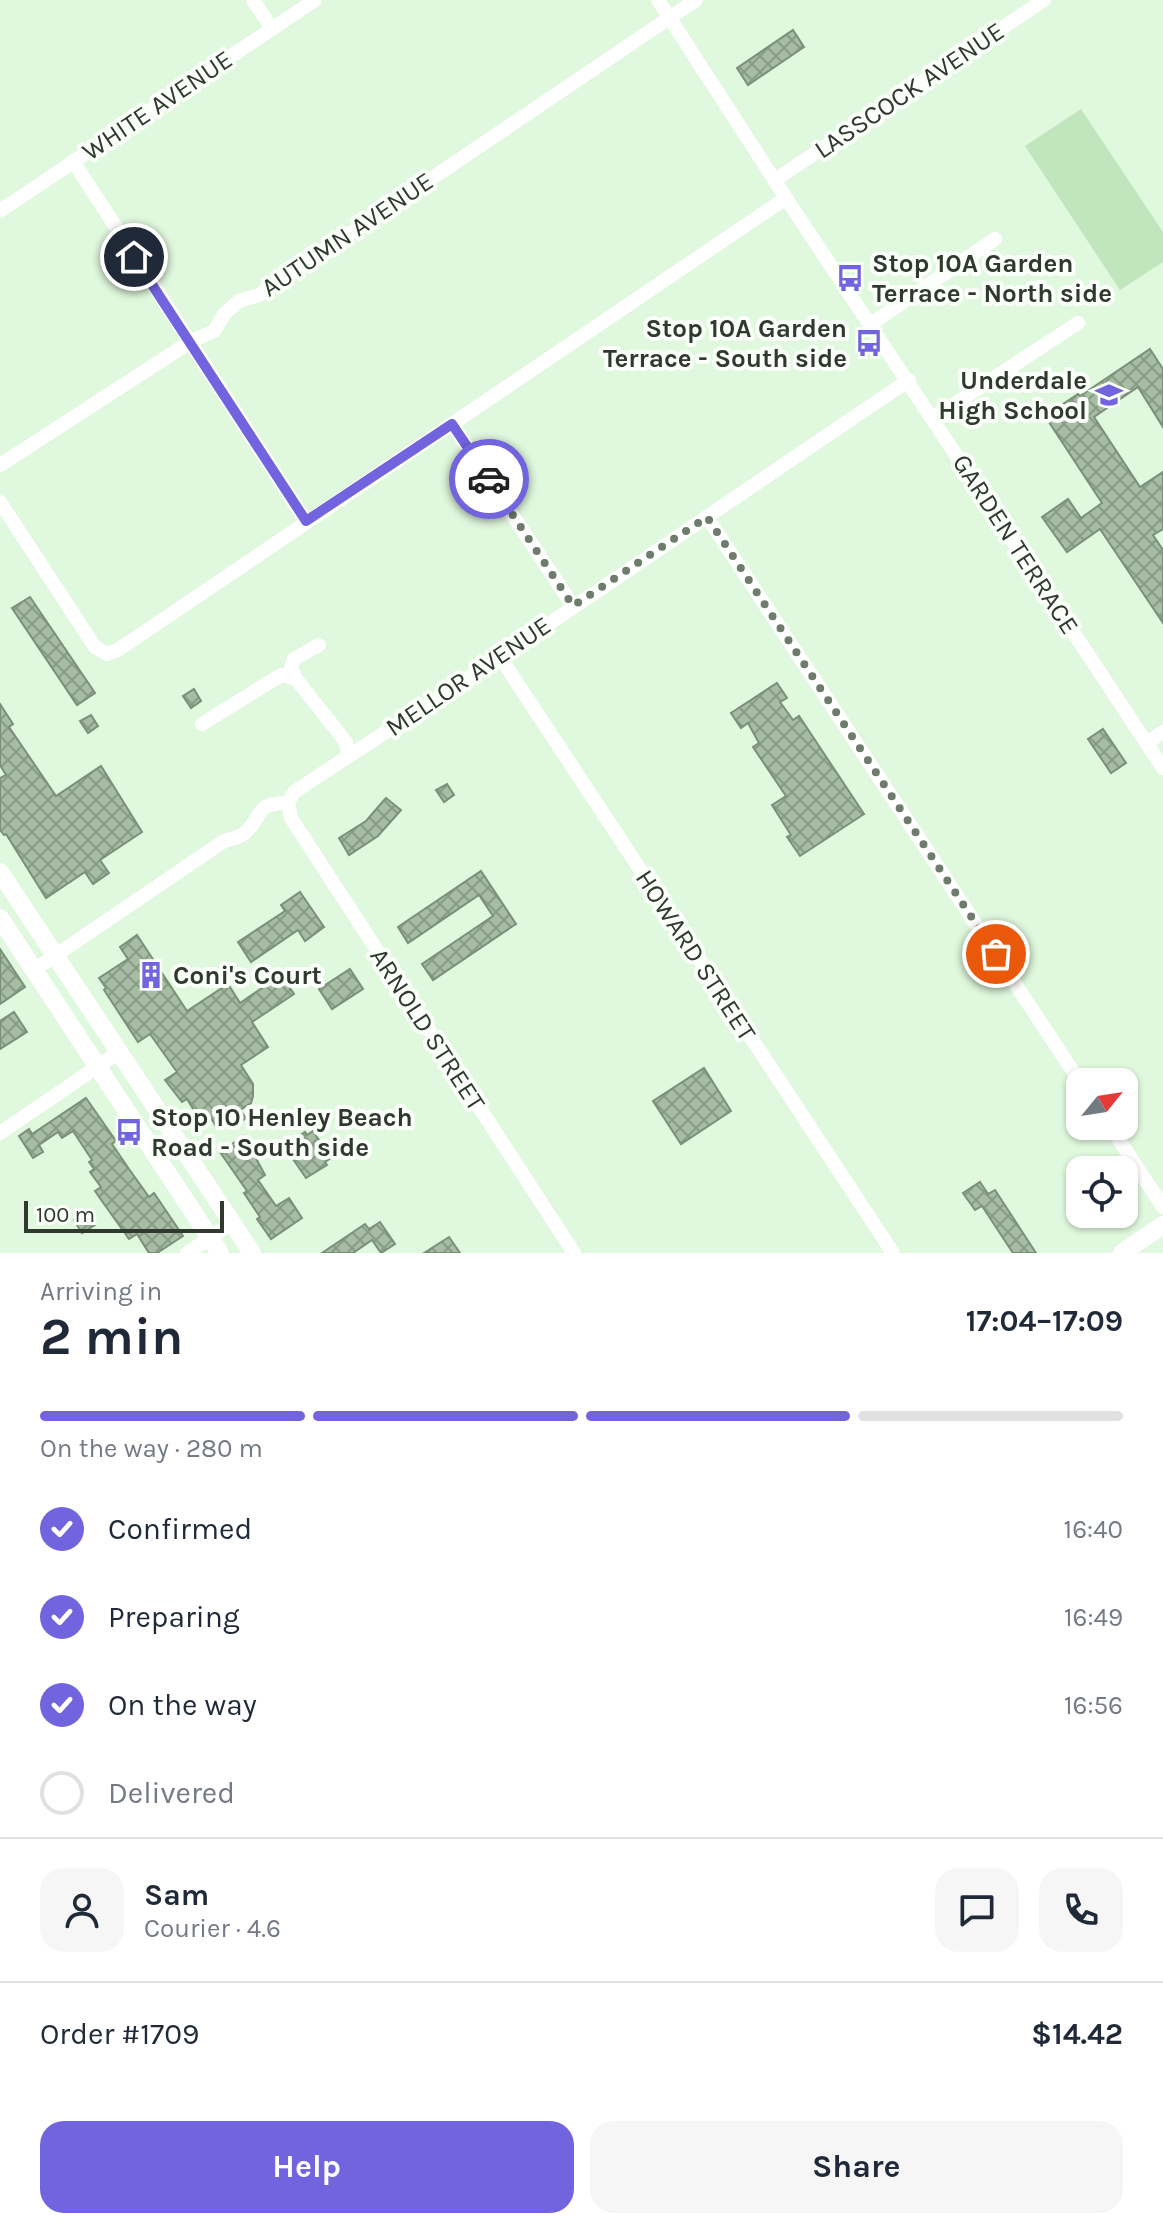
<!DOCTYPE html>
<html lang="en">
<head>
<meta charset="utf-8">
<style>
	:root { --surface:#fff; --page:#f6f6f7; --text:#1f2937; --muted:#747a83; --line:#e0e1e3; --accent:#7264de }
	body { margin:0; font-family:Karla,sans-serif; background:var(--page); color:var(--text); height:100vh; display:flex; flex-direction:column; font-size:30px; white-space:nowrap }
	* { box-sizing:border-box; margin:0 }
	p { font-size:26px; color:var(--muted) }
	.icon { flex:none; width:44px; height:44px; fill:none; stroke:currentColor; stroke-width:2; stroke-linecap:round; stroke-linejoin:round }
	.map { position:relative; height:1253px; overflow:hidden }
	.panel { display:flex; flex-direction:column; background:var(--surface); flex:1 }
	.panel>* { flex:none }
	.needle { width:52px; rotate:60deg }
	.controls { position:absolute; left:1066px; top:1068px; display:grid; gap:16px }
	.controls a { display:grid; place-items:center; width:72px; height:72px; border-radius:16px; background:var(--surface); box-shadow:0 2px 6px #0004; font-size:40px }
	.scale { position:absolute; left:24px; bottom:20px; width:200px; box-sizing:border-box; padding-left:8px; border:4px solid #2f392e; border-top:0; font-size:22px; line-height:28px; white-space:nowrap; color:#2f392e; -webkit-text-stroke:6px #fafff9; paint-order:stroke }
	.pin { position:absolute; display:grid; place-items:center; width:68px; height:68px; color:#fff; margin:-34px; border:4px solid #fff; border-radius:50%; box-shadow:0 2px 8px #0007 }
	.courier { position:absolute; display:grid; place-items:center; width:80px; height:80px; margin:-40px; border:6px solid #7264de; border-radius:50%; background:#fff; color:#222; box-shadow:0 2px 10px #0007 }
	.headline em { font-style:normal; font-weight:700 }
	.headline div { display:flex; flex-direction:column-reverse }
	.headline { display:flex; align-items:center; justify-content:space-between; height:136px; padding:0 40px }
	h1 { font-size:52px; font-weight:700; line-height:60px }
	.bar { display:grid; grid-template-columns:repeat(4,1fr); gap:12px 8px; align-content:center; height:96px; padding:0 40px }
	.bar i { height:10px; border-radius:6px; background:var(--line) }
	.bar .selected { background:var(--accent) }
	.bar p { grid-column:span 4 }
	.line { display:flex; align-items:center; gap:20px; padding:0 40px; border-top:2px solid var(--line) }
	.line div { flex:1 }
	.round { display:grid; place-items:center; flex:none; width:84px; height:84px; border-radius:24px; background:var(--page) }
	ol { padding:0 40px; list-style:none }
	li { display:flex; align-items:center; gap:24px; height:88px }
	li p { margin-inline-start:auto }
	li .icon { padding:8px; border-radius:50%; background:var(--accent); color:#fff; stroke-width:4 }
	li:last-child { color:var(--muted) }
	li i { width:44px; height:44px; border:4px solid var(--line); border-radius:50% }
	.cta { display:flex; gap:16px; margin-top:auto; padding:16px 40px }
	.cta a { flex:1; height:92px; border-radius:24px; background:var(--accent); color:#fff; font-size:32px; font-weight:700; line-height:92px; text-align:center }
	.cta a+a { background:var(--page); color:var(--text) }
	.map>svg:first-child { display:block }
</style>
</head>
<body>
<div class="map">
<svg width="1163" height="1253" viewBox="0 0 1163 1253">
	<defs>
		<pattern id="building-cross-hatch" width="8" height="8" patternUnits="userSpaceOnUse" patternTransform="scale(2)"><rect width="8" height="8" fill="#a6bda3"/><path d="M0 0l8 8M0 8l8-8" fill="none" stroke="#889b85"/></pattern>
	</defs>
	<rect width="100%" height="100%" fill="#e0f8dd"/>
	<polygon fill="#c1e5bc" points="1081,109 1163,232 1163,262 1120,290 1025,146"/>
	<g fill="url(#building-cross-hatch)" stroke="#7a9078" stroke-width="2">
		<polygon points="793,30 804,47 748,85 737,68"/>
		<polygon points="1150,349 1163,369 1163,427 1138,387 1094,417 1140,487 1163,472 1163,529 1153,535 1163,550 1163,623 1100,529 1067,552 1042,517 1068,499 1081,518 1102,503 1045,416 1078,394 1080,396"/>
		<polygon points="30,597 95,693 77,705 12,608"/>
		<polygon points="777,683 787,698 780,702 793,720 799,716 864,814 800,856 787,837 791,835 772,805 786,796 753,747 759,743 748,723 741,728 731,713"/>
		<polygon points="194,689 201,701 191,708 183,696"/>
		<polygon points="0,704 13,724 9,727 56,796 101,766 142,832 100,860 109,873 93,884 85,872 46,898 6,834 4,835 0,830 0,778 6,775 0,765"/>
		<polygon points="91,715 98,726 88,733 80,721"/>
		<polygon points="1103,729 1126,763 1111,773 1088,739"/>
		<polygon points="447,784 454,795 444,802 436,790"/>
		<polygon points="386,798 401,810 378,836 349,855 339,838 366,821"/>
		<polygon points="481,871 516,924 433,980 422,964 493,916 479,895 408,943 398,927"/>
		<polygon points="300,892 324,927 305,941 298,930 251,962 238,942 285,911 281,905"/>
		<polygon points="137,935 187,1011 228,984 240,1003 281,975 294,994 252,1022 268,1047 241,1065 253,1084 253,1096 251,1103 240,1110 246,1118 232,1128 227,1120 216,1127 212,1119 203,1125 187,1099 182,1102 165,1080 177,1072 150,1034 138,1042 104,990 106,988 99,978 128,959 120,947"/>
		<polygon points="0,949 25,987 0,1004"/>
		<polygon points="350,969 363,989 332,1009 319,989"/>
		<polygon points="14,1012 27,1032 0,1049 0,1021"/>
		<polygon points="704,1068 731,1111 681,1144 653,1101"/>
		<polygon points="86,1098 116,1141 112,1144 129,1169 149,1197 154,1193 183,1236 157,1253 149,1253 137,1234 129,1239 104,1204 95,1191 101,1187 90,1172 94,1169 89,1162 92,1160 73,1131 62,1138 58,1132 39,1145 43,1152 33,1158 19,1136 29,1129 32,1134"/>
		<polygon points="313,1131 331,1158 325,1162 327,1165 306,1178 284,1146 305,1132 307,1135"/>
		<polygon points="244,1136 265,1175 258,1180 276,1206 289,1198 302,1218 271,1239 257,1219 260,1217 244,1193 247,1191 220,1152"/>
		<polygon points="980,1182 988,1194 995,1190 1036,1253 1013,1253 982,1206 975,1210 963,1193"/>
		<polygon points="87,1212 95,1225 82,1233 74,1220"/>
		<polygon points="380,1222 395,1244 381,1253 372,1240 353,1253 322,1253 365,1224 369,1229"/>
		<polygon points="449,1237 460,1253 424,1253"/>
	</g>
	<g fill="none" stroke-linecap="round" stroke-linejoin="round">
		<g stroke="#fff" stroke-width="14">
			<polyline points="253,0 272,29"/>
			<polyline points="658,0 786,198 1163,768"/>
			<polyline points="73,161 306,521"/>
			<polyline points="775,180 1044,0"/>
			<polyline points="0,211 315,0"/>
			<polyline points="871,324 995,239"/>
			<polyline points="933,418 1078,323"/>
			<polyline points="452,424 573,606"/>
			<polyline points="0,465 190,342 214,331 225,313 239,301 259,295 696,0"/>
			<polyline points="0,502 95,647 107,654 118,650 786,198"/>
			<polyline points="707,517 1080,1082"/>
			<polyline points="500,657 893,1253"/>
			<polyline points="296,679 291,668 294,659 319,645"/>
			<polyline points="202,724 278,677 282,675 296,679 346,742 348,757"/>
			<polyline points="1147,743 1163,732"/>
			<polyline points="288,803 291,818 574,1253"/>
			<path d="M34 970 224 841C232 839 242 837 248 830 264 812 256 803 288 803L294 792 500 657 909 380"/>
			<polyline points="1110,1126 1163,1207"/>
			<polyline points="0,1133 119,1052"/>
			<polyline points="187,1253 232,1223"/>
		</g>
		<g stroke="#fff" stroke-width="18">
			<polyline points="0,872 252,1253"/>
			<polyline points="0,918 220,1253"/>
			<polyline points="1122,1253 1163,1225"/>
		</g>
	</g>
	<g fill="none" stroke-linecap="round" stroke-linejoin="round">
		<polyline stroke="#6d7c6b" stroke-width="8" stroke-dasharray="0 14.4" points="489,479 573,606 707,517 996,954"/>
		<polyline stroke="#7264de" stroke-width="10" points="134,257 306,521 452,424 489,479"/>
	</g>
	<defs>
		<g id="bus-bare" transform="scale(2.16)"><path d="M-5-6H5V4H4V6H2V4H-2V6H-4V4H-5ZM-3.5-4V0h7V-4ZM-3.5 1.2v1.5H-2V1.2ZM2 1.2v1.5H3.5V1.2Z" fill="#7264de" stroke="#fafff9" stroke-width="2.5" paint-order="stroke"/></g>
		<g id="school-bare" transform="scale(2.16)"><path d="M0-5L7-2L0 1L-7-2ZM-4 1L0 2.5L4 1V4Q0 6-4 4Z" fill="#7264de" stroke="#fafff9" stroke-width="2.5" paint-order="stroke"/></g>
		<g id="building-bare" transform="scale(2.16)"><path d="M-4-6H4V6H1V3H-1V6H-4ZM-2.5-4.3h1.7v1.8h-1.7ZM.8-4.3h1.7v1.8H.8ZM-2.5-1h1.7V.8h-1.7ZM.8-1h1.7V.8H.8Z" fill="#7264de" stroke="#fafff9" stroke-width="2.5" paint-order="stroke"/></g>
	</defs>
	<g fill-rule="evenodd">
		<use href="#bus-bare" x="850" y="278"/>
		<use href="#bus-bare" x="869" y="343"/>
		<use href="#school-bare" x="1109" y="395"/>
		<use href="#building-bare" x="151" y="975"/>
		<use href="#bus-bare" x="129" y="1132"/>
	</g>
	<g text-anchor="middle" stroke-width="8" stroke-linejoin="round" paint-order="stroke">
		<g font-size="26" fill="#2f392e" stroke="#fafff9">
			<text transform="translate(909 90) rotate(-34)" y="9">LASSCOCK AVENUE</text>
			<text transform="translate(157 105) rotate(-34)" y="9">WHITE AVENUE</text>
			<text transform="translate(347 234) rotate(-34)" y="9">AUTUMN AVENUE</text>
			<text transform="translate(1016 544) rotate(57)" y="9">GARDEN TERRACE</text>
			<text transform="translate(468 676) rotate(-34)" y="9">MELLOR AVENUE</text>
			<text transform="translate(696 955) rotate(57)" y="9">HOWARD STREET</text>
			<text transform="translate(428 1029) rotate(57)" y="9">ARNOLD STREET</text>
		</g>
		<g font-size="26" font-weight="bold" fill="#2f392e" stroke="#fafff9" text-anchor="start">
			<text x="872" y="272">Stop 10A Garden<tspan x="872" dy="30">Terrace - North side</tspan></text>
			<text x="847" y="337" text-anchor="end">Stop 10A Garden<tspan x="847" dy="30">Terrace - South side</tspan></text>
			<text x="1087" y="389" text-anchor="end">Underdale<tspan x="1087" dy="30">High School</tspan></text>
			<text x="173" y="984">Coni's Court</text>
			<text x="151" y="1126">Stop 10 Henley Beach<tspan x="151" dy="30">Road - South side</tspan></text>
		</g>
	</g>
</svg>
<div class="controls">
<a><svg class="needle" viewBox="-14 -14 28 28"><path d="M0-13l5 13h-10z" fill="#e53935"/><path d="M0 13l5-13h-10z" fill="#747a83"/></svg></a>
<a><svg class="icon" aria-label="locate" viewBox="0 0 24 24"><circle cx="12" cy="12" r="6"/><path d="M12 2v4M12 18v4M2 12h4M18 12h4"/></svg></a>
</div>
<div class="scale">100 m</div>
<div class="pin" style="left:996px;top:954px;background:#ea580c"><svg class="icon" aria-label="bag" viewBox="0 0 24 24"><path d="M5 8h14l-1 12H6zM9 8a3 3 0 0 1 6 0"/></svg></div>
<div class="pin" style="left:134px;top:257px;background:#1f2937"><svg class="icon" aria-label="home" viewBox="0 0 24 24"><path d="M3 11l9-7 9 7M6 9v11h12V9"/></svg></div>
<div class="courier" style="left:489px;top:479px"><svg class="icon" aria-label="car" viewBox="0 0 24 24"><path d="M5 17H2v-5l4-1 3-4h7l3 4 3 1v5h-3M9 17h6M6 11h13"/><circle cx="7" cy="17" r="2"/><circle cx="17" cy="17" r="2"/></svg></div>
</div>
<section class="panel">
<div class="headline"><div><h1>2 min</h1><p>Arriving in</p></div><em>17:04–17:09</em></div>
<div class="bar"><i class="selected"></i><i class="selected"></i><i class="selected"></i><i></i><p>On the way · 280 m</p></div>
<ol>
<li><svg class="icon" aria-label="check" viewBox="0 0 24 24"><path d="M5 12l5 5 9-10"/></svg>Confirmed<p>16:40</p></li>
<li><svg class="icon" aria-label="check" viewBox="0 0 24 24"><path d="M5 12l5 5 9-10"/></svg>Preparing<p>16:49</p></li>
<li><svg class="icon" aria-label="check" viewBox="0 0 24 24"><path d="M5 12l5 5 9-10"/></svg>On the way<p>16:56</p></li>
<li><i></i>Delivered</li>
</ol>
<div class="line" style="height:144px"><a class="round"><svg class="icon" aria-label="person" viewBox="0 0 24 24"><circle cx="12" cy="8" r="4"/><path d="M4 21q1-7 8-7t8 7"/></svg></a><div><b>Sam</b><p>Courier · 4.6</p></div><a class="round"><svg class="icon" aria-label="chat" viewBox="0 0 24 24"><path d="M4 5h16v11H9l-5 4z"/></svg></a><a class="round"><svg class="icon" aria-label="phone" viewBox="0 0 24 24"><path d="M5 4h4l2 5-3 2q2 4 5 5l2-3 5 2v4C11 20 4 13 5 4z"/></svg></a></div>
<div class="line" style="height:104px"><div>Order #1709</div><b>$14.42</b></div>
<div class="cta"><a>Help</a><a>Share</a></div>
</section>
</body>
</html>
